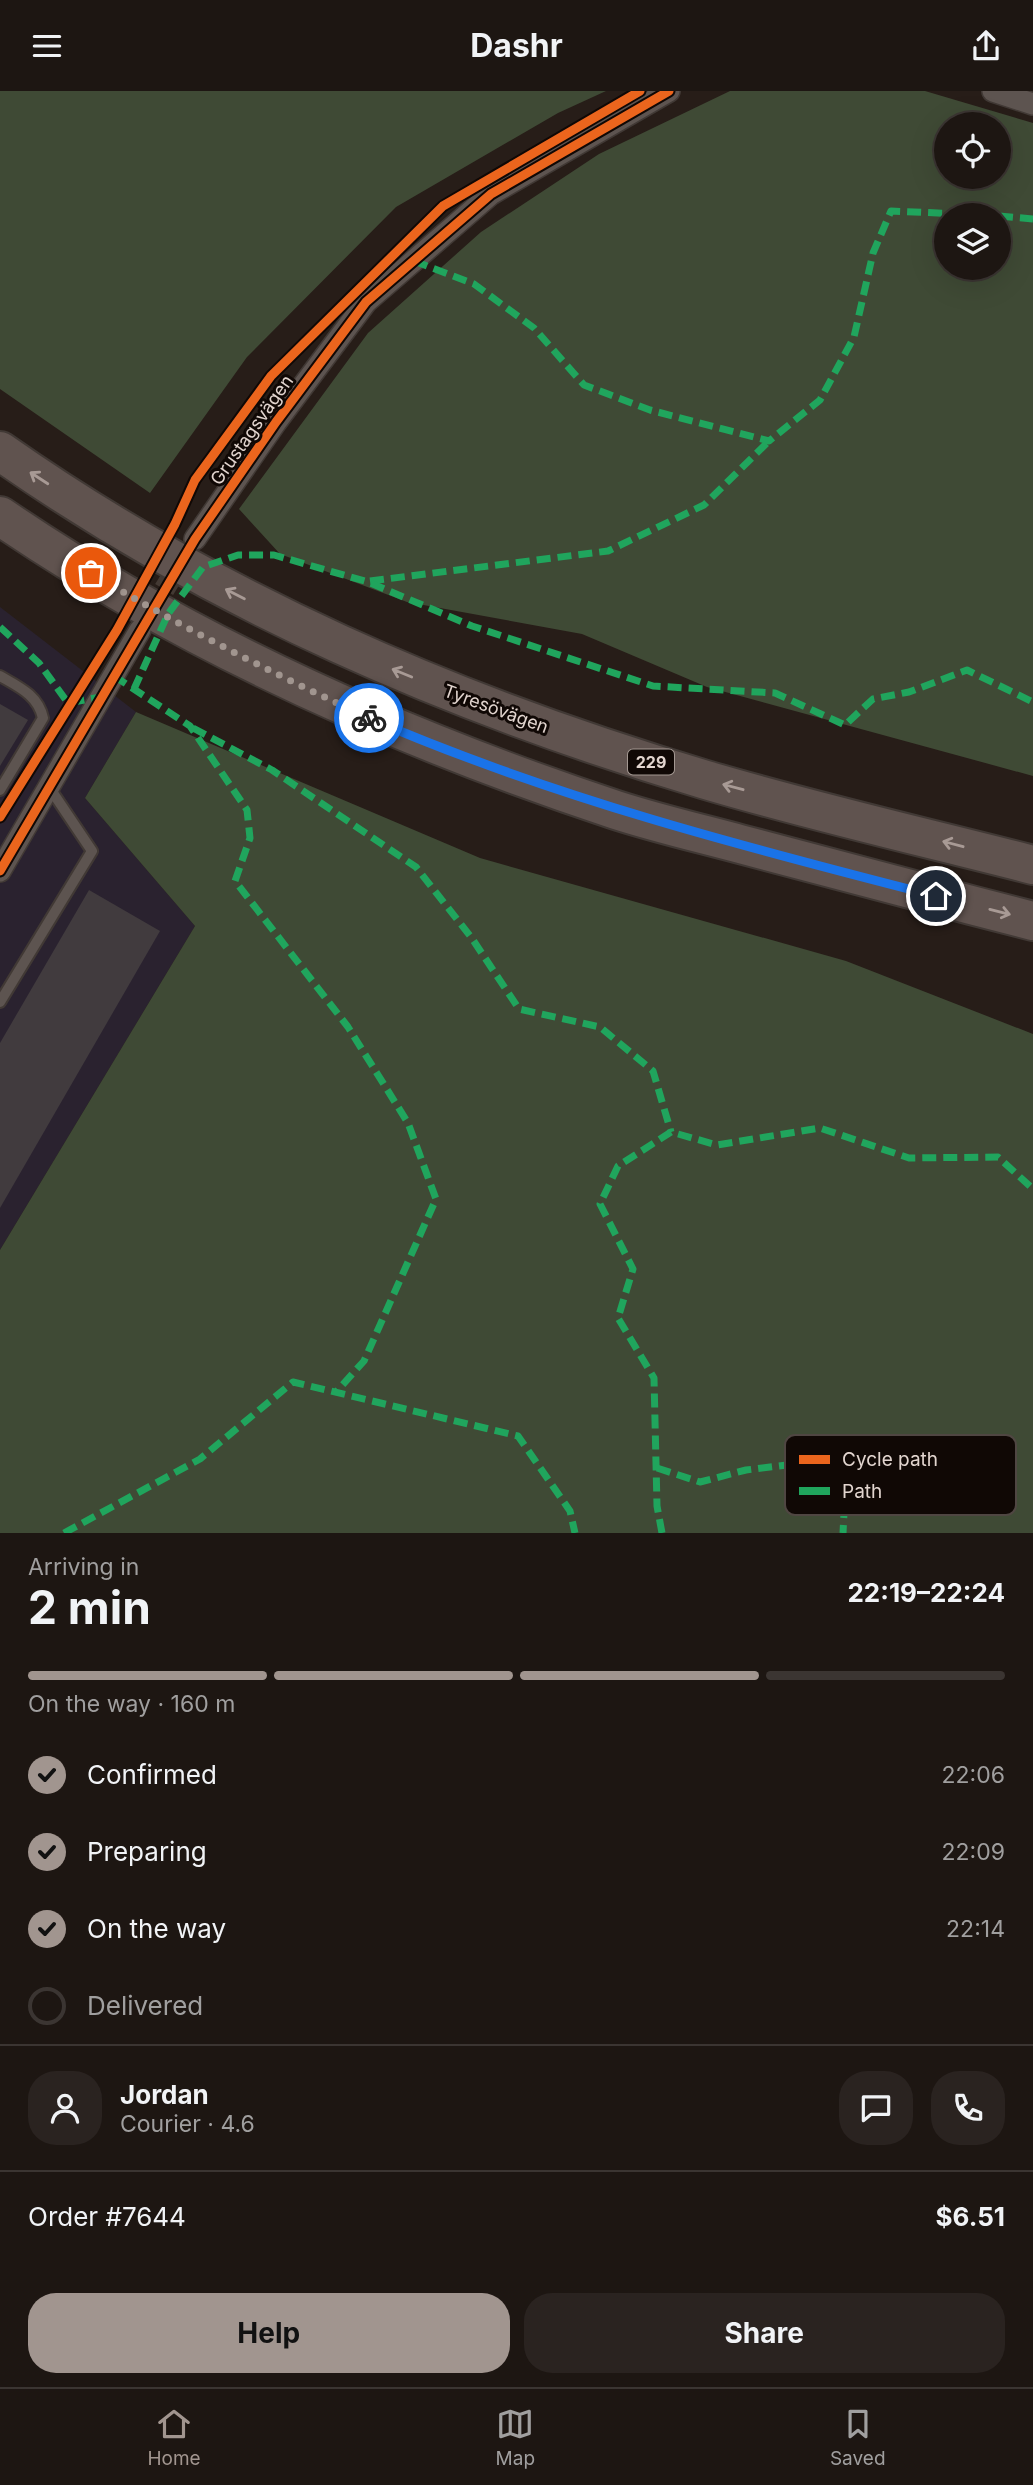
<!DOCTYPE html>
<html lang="en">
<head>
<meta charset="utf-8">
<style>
	:root { --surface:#1d1612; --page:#2a2320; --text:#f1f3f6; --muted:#a09f9f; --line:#3b3532; --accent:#a1958f }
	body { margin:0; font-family:Inter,sans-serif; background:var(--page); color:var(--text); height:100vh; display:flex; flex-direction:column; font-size:26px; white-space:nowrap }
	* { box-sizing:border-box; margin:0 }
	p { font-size:23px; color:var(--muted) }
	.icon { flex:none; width:38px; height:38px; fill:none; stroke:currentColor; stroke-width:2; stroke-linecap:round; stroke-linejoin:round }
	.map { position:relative; height:1442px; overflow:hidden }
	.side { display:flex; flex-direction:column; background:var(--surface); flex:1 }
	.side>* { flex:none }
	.buttons { position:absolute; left:934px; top:21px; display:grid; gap:14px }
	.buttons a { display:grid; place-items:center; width:77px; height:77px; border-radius:50%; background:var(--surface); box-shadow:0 7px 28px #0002,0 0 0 2px var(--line); font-size:35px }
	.pin { position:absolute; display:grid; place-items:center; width:60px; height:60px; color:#fff; margin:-30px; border:4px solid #fff; border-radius:50%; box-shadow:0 2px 7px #0007 }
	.courier { position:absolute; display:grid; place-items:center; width:70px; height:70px; margin:-35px; border:5px solid #1a73e8; border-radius:50%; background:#fff; color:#222; box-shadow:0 2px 9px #0007 }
	.overview em { font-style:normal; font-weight:700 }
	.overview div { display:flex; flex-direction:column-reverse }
	.overview { display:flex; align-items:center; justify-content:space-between; height:119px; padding:0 28px }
	h1 { font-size:46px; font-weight:700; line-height:52px }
	.bar { display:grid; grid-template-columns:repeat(4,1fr); gap:10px 7px; align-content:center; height:84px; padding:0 28px }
	.bar i { height:9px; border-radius:5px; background:var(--line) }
	.bar .selected { background:var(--accent) }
	.bar p { grid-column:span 4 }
	.line { display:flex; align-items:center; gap:18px; padding:0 28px; border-top:2px solid var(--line) }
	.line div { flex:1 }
	.round { display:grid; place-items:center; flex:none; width:74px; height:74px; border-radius:28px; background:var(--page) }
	ol { padding:0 28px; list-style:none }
	li { display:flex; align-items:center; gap:21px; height:77px }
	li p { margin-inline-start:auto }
	li .icon { padding:7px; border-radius:50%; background:var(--accent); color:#111; stroke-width:4 }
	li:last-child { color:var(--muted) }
	li i { width:38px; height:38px; border:4px solid var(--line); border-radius:50% }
	.primary-button { display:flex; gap:14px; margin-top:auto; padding:14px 28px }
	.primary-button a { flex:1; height:80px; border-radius:28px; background:var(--accent); color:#111; font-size:28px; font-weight:700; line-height:80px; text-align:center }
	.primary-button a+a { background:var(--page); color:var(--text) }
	header { display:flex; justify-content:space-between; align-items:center; height:91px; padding:0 28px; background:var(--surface); font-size:32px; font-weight:700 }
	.dock { display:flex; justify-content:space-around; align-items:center; height:98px; border-top:2px solid var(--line); background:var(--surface); font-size:19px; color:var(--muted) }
	.dock a { display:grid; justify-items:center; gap:4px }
	.dock .selected { color:var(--accent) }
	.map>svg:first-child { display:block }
</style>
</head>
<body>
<header><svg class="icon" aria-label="menu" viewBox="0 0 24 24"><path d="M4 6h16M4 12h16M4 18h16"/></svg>Dashr<svg class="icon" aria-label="share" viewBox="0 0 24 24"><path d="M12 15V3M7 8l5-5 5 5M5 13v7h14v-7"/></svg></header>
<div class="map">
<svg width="1033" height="1442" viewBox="0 0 1033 1442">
	<rect width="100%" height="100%" fill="#271d18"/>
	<polygon fill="#2a222f" points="0,516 136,621 85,707 195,835 0,1159"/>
	<g fill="#3f4a35" fill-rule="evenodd">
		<polygon points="0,0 606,0 558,22 396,116 247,266 150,402 0,298"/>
		<path d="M730 0H925L1033 32V685L707 596 582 543 407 511 280 463 239 418 368 242 481 141 599 63ZM999 33V86H947V33ZM999 124V177H947V124Z"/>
		<polygon points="136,621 480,767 846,870 1033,943 1033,1442 0,1442 0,1159 195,835 85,707"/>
	</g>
	<g fill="#413b3e">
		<polygon points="0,613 28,629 0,675"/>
		<polygon points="89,799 160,840 0,1117 0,952"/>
	</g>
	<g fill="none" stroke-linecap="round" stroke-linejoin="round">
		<polyline stroke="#433933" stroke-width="21" stroke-dasharray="21 10" stroke-linecap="butt" points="148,525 184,466"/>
		<g stroke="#413935" stroke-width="14">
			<g id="service">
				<path d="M0 585C19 596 38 604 43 627L0 699"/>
				<polyline points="0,911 92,760 49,696"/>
			</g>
		</g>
		<g stroke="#413935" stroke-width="24">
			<g id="minor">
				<polyline points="993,0 1033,13"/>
				<polyline points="195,448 276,331 366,211 491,103 669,0"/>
				<polyline points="0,780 140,539"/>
			</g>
		</g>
		<g stroke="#413935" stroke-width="42">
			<g id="motorway">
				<path d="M0 360C215 511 455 614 706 689 814 721 924 746 1033 774"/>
				<path d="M0 425C189 554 399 647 616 719 656 732 699 742 740 753 837 779 935 805 1033 830"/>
			</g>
		</g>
		<use href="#service" stroke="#5d5450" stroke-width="10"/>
		<use href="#minor" stroke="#5d5450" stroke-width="21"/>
		<use href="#motorway" stroke="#60534f" stroke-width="38"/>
		<g stroke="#20a55d" stroke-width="7" stroke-dasharray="14 7" stroke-linecap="butt">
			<polyline points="999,125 1033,128"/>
			<polyline points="414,170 474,193 534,237 584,294 650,319 769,350 820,309 854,246 873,162 891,120 983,124"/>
			<polyline points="370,490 608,460 704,414 769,350"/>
			<polyline points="0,536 39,572 68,612 101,606"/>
			<polyline points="114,585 190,635 247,719 250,747 235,790 348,936 408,1032 436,1108 364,1270 336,1301"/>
			<polyline points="134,598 168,523 203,476 238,464 274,464 368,491 472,535 653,595 775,602 845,634 873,608 909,601 967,579 1033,611"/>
			<polyline points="193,637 272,679 416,776 471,846 519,918 600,936 653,980 671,1041"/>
			<polyline points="657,1377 700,1391 746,1379 811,1371 844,1422 843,1442"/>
			<polyline points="64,1442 200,1368 293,1291 518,1345 570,1420 575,1442"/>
			<polyline points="662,1442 657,1415 654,1287 618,1227 633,1178 600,1113 618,1075 671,1041 717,1054 820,1037 909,1067 998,1066 1033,1098"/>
		</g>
		<g stroke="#100805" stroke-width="13">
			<g id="cycleway">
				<polyline points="0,726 117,539 175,433 195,389 271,285 443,115 640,0"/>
				<polyline points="0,780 195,448 276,331 366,211 491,103 669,0"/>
			</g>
		</g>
		<use href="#cycleway" stroke="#eb651d" stroke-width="9"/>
	</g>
	<defs><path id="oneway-shaft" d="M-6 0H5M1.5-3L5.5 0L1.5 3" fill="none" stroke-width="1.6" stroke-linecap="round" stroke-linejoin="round" transform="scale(1.75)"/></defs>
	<g stroke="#a89a95">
		<use href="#oneway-shaft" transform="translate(39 387) rotate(-147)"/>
		<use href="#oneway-shaft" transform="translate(235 503) rotate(-153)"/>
		<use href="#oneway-shaft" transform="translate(402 582) rotate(-158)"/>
		<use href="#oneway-shaft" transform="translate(733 696) rotate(-165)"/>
		<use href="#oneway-shaft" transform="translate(953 753) rotate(-165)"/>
		<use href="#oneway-shaft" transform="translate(1000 821) rotate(14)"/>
	</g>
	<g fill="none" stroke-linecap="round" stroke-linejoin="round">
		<path stroke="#a1958f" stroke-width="7" stroke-dasharray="0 12.6" d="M91 482C181 536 274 583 369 627"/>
		<path stroke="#1a73e8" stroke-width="9" d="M369 627C551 706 744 756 936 805"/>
	</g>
	<g text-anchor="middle" stroke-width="6" stroke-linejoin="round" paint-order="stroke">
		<rect fill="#100805" stroke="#a39892" stroke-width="2" x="628" y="658.5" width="46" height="25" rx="5"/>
		<g font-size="16" font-weight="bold" fill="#e2d5cf">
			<text x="651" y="677">229</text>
		</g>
		<g font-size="18" fill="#e2d5cf" stroke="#100805">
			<text transform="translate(252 339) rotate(-55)" y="6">Grustagsvägen</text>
			<text transform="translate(496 618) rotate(20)" y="6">Tyresövägen</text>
		</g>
	</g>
	<rect x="785" y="1344" width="231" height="80" rx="10" fill="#100805" stroke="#4f4642" stroke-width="2"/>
	<rect x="799" y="1364" width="31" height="9" fill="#eb651d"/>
	<rect x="799" y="1396" width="31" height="8" fill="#20a55d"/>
	<g font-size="19" fill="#e2d5cf">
		<text x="842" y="1375">Cycle path</text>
		<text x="842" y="1407">Path</text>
	</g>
</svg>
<div class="buttons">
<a><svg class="icon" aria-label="locate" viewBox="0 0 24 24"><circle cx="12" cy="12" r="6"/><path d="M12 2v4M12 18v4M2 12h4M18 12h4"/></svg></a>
<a><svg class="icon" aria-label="layers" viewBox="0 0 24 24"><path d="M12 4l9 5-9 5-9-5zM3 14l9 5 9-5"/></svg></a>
</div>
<div class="pin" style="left:91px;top:482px;background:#ea580c"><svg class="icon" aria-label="bag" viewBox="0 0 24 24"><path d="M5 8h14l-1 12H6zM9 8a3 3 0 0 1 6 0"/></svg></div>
<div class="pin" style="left:936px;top:805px;background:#1f2937"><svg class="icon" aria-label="home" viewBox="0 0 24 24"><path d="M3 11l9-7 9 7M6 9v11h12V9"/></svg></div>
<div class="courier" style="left:369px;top:627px"><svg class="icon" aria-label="bike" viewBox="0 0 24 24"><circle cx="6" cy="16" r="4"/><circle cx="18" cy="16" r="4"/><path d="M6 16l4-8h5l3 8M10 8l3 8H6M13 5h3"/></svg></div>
</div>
<section class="side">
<div class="overview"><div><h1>2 min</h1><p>Arriving in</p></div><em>22:19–22:24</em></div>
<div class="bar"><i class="selected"></i><i class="selected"></i><i class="selected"></i><i></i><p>On the way · 160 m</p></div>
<ol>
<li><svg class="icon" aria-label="check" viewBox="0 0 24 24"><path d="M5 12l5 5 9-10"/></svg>Confirmed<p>22:06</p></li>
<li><svg class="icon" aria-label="check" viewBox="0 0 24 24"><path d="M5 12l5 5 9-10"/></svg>Preparing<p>22:09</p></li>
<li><svg class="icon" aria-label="check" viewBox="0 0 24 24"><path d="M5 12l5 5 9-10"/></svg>On the way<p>22:14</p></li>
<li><i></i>Delivered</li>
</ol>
<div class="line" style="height:126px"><a class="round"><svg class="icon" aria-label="person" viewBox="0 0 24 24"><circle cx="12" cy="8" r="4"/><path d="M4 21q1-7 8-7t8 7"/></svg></a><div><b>Jordan</b><p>Courier · 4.6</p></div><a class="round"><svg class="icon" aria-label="chat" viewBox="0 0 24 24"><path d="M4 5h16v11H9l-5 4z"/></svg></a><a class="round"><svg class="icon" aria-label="phone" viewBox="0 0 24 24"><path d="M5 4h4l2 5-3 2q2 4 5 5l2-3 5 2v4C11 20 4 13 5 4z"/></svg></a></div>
<div class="line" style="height:91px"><div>Order #7644</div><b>$6.51</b></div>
<div class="primary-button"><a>Help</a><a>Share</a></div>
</section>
<nav class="dock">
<a class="selected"><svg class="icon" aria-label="home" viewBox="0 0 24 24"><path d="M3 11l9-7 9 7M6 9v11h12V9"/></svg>Home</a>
<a><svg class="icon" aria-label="map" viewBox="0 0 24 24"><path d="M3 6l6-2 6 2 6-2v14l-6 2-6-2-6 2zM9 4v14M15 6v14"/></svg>Map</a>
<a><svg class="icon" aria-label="saved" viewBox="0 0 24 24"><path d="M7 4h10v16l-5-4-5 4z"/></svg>Saved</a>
</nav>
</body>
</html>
